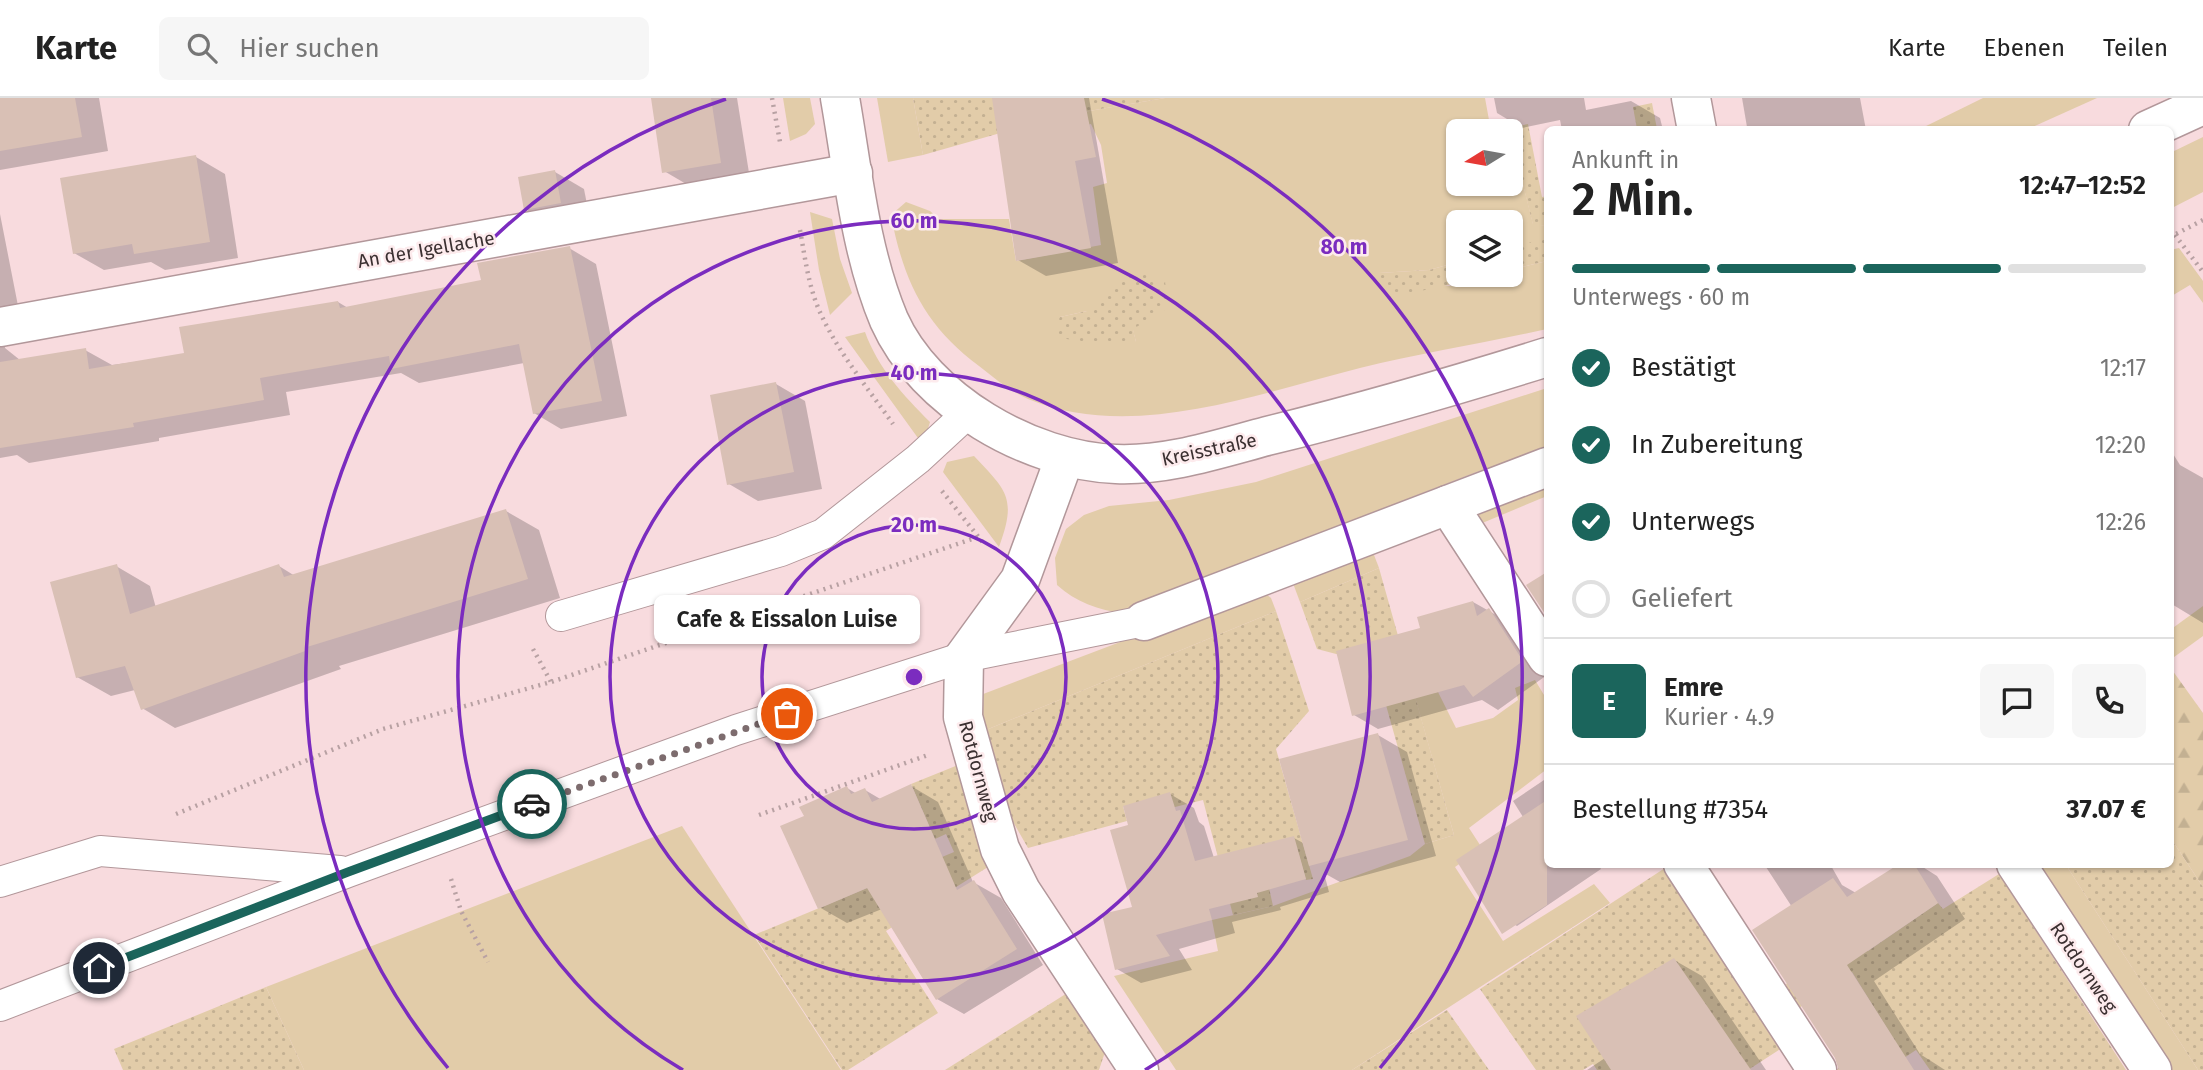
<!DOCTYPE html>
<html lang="de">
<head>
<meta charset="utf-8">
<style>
	:root { --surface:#fff; --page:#f6f6f6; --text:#222; --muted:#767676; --line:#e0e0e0; --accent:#1b655c }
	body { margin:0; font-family:"Fira Sans",sans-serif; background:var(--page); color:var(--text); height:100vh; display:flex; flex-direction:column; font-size:26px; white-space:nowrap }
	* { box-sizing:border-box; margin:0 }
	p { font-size:23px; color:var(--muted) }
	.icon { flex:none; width:38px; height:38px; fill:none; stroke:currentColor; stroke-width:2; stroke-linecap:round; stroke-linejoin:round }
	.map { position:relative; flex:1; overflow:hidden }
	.drawer { position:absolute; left:1544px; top:28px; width:630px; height:742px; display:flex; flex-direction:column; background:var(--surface); border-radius:10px; box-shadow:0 2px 5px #0004 }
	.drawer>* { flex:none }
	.needle { width:46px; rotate:259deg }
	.fabs { position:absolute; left:1446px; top:21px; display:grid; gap:14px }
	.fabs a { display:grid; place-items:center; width:77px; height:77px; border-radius:10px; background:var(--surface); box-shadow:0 2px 5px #0004; font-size:35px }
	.pin { position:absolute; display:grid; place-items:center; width:60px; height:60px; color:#fff; margin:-30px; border:4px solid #fff; border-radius:50%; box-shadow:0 2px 7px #0007 }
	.courier { position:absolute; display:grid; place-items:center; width:70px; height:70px; margin:-35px; border:5px solid #1b655c; border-radius:50%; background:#fff; color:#222; box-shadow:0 2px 9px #0007 }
	.bubble { position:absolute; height:49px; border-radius:10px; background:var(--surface); box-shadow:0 2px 5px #0004; font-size:23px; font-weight:600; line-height:49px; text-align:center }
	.summary em { font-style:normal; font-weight:600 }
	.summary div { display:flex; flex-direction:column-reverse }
	.summary { display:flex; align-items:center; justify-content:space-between; height:119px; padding:0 28px }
	h1 { font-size:46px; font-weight:600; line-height:52px }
	.bar { display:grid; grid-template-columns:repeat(4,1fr); gap:10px 7px; align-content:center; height:84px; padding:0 28px }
	.bar i { height:9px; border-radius:5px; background:var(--line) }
	.bar .on { background:var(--accent) }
	.bar p { grid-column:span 4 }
	.line { display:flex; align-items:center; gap:18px; padding:0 28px; border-top:2px solid var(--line) }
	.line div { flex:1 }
	.round { display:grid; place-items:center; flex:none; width:74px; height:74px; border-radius:10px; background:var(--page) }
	ol { padding:0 28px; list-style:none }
	li { display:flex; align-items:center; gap:21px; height:77px }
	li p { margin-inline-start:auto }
	li .icon { padding:7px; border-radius:50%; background:var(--accent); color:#fff; stroke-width:4 }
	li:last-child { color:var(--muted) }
	li i { width:38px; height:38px; border:4px solid var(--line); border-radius:50% }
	header { display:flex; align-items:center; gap:42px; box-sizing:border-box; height:98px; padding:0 35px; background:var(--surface); border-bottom:2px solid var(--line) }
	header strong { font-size:33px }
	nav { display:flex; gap:38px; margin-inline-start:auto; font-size:24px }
	.search { width:490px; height:63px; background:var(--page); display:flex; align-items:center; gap:18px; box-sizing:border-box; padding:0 24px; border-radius:10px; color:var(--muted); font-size:26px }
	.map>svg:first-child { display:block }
</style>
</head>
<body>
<header>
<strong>Karte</strong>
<div class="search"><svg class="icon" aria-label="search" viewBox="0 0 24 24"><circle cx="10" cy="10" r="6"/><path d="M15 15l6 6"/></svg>Hier suchen</div>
<nav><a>Karte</a><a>Ebenen</a><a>Teilen</a></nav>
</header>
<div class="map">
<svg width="2203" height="972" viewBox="0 0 2203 972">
	<defs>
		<pattern id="forest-firs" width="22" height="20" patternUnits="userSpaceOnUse" patternTransform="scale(1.75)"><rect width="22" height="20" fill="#e2cca9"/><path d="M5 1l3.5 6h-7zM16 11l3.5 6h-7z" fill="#c3b092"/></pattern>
		<pattern id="garden-dots" width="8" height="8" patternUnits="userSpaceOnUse" patternTransform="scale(1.75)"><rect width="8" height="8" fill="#e2cca9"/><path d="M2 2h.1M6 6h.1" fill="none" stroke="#c3b092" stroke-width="1.8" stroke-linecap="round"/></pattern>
	</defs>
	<rect width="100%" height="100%" fill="#f8dbde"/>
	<g fill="#e2cca9" fill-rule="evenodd">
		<polygon points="783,0 810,0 815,26 806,36 790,43"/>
		<polygon points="877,0 913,0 923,57 888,64"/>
		<path d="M1165 0H1485L1491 33H1458V86H1510V33H1492L1509 30 1533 126 1547 128V139L1510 153V124H1458V164L1429 172 1379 175 1449 188 1493 177H1510V172L1547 163V231C1485 245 1422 255 1360 270 1257 296 1132 344 1028 301 1010 293 994 280 979 268 925 228 903 182 891 117L906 104 930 113 939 121H1009L1016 163 1101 147 1093 89 1107 85 1101 47 1091 26 1034 38 1060 18ZM1087 213 1133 232 1136 244 1060 219Z"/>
		<polygon points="1983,0 2097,0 2028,31 1920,31"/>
		<polygon points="2203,39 2203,94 2170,111 2170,55"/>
		<polygon points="810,114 832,121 840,161 852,195 830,217 819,172"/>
		<polygon points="2179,150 2203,183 2203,205 2190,187 2170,199 2170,152"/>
		<path d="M865 234C878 270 903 297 930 324L923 347 845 239Z"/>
		<path d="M1547 290V357L1493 380 1487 370 1407 401 1406 413 1122 515C1098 512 1076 504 1057 487L1055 460 1066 431 1084 417 1109 408 1169 402 1256 384Z"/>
		<path d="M974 358C1007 393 1017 400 999 449L943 374 947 364Z"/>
		<polygon points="1547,381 1547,398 1480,426 1475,418 1476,410"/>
		<polygon points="1371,449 1379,470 1300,504 1294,488 1297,478"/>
		<polygon points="1260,491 1271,500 1276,513 986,632 978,598"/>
		<polygon points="2203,508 2203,538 2170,562 2170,532"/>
		<polygon points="1535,582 1547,602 1547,671 1469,730 1482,750 1455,769 1503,843 1594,786 1610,805 1352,972 1176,972 1114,878 1218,853 1212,822 1273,808 1410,758 1425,746 1454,737 1415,599 1438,594 1456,630 1493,620 1518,602 1515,590"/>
		<polygon points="682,728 841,972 304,972 266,889"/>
		<polygon points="2035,767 2066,767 2198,972 2172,972"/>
	</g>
	<polygon fill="url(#forest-firs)" points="2170,569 2203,615 2203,789 2170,739"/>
	<g fill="url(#garden-dots)">
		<polygon points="913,0 1165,0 1060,18 923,57"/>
		<polygon points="1652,5 1657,31 1637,31 1633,9"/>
		<polygon points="1528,26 1542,99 1547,98 1547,128 1533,127 1509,30"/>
		<polygon points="1543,139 1547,139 1547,163 1510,172 1510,153"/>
		<polygon points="1458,164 1458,177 1493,177 1384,201 1378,175 1429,172"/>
		<polygon points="1130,172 1165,183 1168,210 1133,231 1136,244 1103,246 1052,239 1060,219 1087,213"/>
		<polygon points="1379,470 1454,737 1425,746 1384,600 1340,557 1317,551 1300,504"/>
		<polygon points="1276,513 1309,613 1276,651 1313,781 1306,782 1299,757 1264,767 1273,808 1233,817 1203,702 1175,709 1123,708 1127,723 1028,750 1012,722 986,632"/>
		<polygon points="958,667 996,764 886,833 938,915 848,972 842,972 754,837 954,754 946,736 935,741 911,686"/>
		<polygon points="2170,739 2203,789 2203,972 2198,972 2066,767 2170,766"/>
		<polygon points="1665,770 1782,950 1748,972 1597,972 1593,966 1583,972 1536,972 1480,891"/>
		<polygon points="1999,776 2126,972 1930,972 1916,952 1886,972 1836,972 1890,935 1852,874 1796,912 1786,886 1858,838 1868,853 1938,805 1943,811"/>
		<polygon points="266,889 304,972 123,972 114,951"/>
		<polygon points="1072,892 1107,948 1099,972 945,972"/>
		<polygon points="1447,912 1489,972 1352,972"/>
	</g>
	<g fill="#0003">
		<polygon points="0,0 99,0 108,53 0,72"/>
		<polygon points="653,0 737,0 750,81 693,90 664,73"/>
		<polygon points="993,0 1089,0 1118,165 1046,178 1018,162"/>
		<polygon points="1494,0 1584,0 1586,12 1631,3 1660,20 1663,32 1562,32 1560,22 1522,30 1497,15"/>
		<polygon points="1742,0 1860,0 1866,32 1752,32 1747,29"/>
		<polygon points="196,59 225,76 238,160 165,172 151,164 104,172 74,155"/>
		<polygon points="555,74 584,91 590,122 555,128 525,111"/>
		<polygon points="0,116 21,223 6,236 5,250 20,262 85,252 112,267 186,257 338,204 348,210 483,184 569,150 596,166 627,318 561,331 534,315 524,265 419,285 401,275 286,294 290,317 159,340 159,343 29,365 17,357 0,360"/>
		<polygon points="776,286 805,303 822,391 758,403 729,386"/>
		<polygon points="2170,351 2180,367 2203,380 2203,525 2170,505"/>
		<polygon points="506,413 539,432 560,500 339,568 341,571 175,630 142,610 135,592 111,598 77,579 116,468 150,488 156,510 279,468 295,478"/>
		<polygon points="1473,504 1514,527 1547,577 1498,612 1482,602 1378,631 1354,617 1422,532"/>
		<polygon points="1378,637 1407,654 1436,758 1340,784 1324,775 1329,794 1280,809 1281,812 1232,824 1235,835 1179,851 1192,872 1141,885 1117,871 1134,810 1130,728 1170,696 1194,710 1199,724 1204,728 1214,760 1294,740 1305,746"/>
		<polygon points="1547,680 1547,766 1598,766 1601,771 1517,828 1490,812 1523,719 1513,703"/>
		<polygon points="911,688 938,704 973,784 1001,800 1043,867 964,916 937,901 882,811 847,825 819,809 806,719 847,690 857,696 865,692 882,702"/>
		<polygon points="1764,766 1830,766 1842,787 1856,795 1902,766 1918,766 1937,778 1965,821 1874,883 1920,956 1945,972 1839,972 1792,809"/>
		<polygon points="1674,862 1702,878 1766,972 1587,972 1605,960"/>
	</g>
	<g fill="#d9c0b5">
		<polygon points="0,0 75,0 82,39 0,53"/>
		<polygon points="651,0 711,0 721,65 662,75"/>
		<polygon points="992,0 1084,0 1096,59 1075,63 1091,150 1016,163"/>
		<polygon points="196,57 210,144 134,156 132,146 73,156 60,80"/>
		<polygon points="555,72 561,105 524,112 518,79"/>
		<polygon points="570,148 602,303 533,316 519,246 391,271 389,258 260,280 264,302 133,325 134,329 0,350 0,264 86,250 89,271 184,255 179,229 338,203 340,210 481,182 477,165"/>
		<polygon points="776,284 794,374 727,387 710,297"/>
		<polygon points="506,411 528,481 307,549 308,552 141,612 125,568 76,580 50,484 117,466 130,516 279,466 284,479"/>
		<polygon points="1547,474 1547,519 1526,487"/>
		<polygon points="1473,503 1477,518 1489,510 1523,563 1473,599 1464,587 1352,618 1336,553 1420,530 1417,519"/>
		<polygon points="1378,635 1408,742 1309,768 1279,661"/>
		<polygon points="911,686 957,792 974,782 1017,851 936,902 867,790 818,811 780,728 804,718 799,709 847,688 851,696 865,690 872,704"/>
		<polygon points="1170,694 1176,713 1180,712 1195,763 1294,738 1306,781 1257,795 1258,799 1209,811 1212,822 1156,837 1170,858 1115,872 1102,816 1132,809 1110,732 1128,727 1123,708"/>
		<polygon points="1547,702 1547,807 1502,836 1456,762"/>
		<polygon points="1899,766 1914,766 1938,805 1847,867 1914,972 1839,972 1835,960 1752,832 1833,780 1847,799"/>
		<polygon points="1674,860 1751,972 1611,972 1576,918"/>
	</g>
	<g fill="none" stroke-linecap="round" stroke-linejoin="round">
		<g stroke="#b2979a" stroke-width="32">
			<g id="lane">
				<polyline points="561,518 781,453 823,436 918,361 970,313"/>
				<polyline points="0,784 100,753 340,773"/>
				<polyline points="0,908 348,774 736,632 964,559 1144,523"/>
			</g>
		</g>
		<g stroke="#b2979a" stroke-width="41">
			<g id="street">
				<polyline points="1691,0 1697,32"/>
				<polyline points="0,229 853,75"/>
				<polyline points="1065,359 1020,482 964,559 963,619 1000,751 1021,793 1139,972"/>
				<polyline points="1448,407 1547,559"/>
				<polyline points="1144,523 1547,369"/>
				<polyline points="1683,766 1817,972"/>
				<polyline points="2016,766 2152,972"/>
			</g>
		</g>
		<g stroke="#b2979a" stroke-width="41">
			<g id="secondary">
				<path d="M840 0C853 74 860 153 889 222 925 303 1030 363 1116 366 1167 368 1218 351 1267 338 1361 315 1454 288 1547 259"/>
				<polyline points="2148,32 2203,7"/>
			</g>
		</g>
		<g stroke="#b8a1a3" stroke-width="4.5" stroke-dasharray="2 5" stroke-linecap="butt">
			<polyline points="772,0 780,44"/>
			<path d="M800 132C805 159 808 186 819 212 837 253 867 289 893 326"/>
			<polyline points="2175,137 2203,174"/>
			<polyline points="2170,139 2203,122"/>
			<polyline points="942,393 984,446"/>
			<polyline points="533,551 551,584"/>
			<polyline points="176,716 383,631 551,584 978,439"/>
			<polyline points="759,717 928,657"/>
			<polyline points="451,781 461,813 488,864"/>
		</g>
		<use href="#lane" stroke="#fff" stroke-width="30"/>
		<use href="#street" stroke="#fff" stroke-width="38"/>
		<use href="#secondary" stroke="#fff" stroke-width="38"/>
	</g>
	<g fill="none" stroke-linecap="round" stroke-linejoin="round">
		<polyline stroke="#7d6c6e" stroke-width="7" stroke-dasharray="0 12.6" points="532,706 787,616"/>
		<polyline stroke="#1b655c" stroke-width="9" points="99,870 348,774 532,706"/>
	</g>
	<g fill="none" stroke="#7b2cbf" stroke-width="3.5">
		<circle cx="914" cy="579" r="152"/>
		<circle cx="914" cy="579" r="304"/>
		<path d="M683 972A456 456 0 1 1 1145 972"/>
		<path d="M448 970A608 608 0 0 1 726 1M1102 1A608 608 0 0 1 1380 970"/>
	</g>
	<g text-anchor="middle" stroke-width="5" stroke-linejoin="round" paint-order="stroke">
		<g font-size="19" fill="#3b3031" stroke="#fdebed">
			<text transform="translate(426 151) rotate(-10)" y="7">An der Igellache</text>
			<text transform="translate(1209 351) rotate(-12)" y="7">Kreisstraße</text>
			<text transform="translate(979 673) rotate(75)" y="7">Rotdornweg</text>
			<text transform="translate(2084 869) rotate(56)" y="7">Rotdornweg</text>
		</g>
	</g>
	<circle cx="914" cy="579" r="10" fill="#7b2cbf" stroke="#fdebed" stroke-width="3.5"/>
	<g font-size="21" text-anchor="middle" font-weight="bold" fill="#7b2cbf" stroke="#fdebed" stroke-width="5" stroke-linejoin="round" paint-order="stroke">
		<text x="914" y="130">60 m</text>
		<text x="1344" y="156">80 m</text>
		<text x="914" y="282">40 m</text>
		<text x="914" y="434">20 m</text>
	</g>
</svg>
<div class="fabs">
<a><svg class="needle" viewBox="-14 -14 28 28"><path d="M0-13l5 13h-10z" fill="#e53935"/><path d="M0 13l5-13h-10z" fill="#767676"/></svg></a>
<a><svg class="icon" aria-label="layers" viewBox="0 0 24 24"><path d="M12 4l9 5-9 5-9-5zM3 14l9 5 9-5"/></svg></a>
</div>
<div class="pin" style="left:787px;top:616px;background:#ea580c"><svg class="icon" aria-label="bag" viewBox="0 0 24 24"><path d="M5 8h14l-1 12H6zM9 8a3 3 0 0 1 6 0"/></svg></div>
<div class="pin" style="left:99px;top:870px;background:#1f2937"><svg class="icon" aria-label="home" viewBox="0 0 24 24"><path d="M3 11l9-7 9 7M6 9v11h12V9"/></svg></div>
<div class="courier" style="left:532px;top:706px"><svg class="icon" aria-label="car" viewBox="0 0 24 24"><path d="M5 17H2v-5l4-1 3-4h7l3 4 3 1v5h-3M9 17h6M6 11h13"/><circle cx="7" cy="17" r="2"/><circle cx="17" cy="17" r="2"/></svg></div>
<div class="bubble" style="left:654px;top:497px;width:266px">Cafe &amp; Eissalon Luise</div>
<section class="drawer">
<div class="summary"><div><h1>2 Min.</h1><p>Ankunft in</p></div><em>12:47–12:52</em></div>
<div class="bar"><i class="on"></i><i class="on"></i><i class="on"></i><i></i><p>Unterwegs · 60 m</p></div>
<ol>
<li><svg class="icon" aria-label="check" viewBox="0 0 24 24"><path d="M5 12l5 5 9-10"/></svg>Bestätigt<p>12:17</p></li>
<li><svg class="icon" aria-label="check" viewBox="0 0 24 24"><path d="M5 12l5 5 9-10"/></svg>In Zubereitung<p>12:20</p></li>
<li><svg class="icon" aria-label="check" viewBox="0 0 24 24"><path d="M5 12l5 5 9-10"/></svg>Unterwegs<p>12:26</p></li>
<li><i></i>Geliefert</li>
</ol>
<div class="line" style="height:126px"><b class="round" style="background:var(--accent);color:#fff">E</b><div><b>Emre</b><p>Kurier · 4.9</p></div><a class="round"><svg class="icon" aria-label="chat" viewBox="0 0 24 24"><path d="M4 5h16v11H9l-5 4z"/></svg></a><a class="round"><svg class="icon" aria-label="phone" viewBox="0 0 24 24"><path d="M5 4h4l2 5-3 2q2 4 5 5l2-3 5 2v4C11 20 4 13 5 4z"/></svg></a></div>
<div class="line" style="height:91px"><div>Bestellung #7354</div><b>37.07 €</b></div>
</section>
</div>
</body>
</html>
